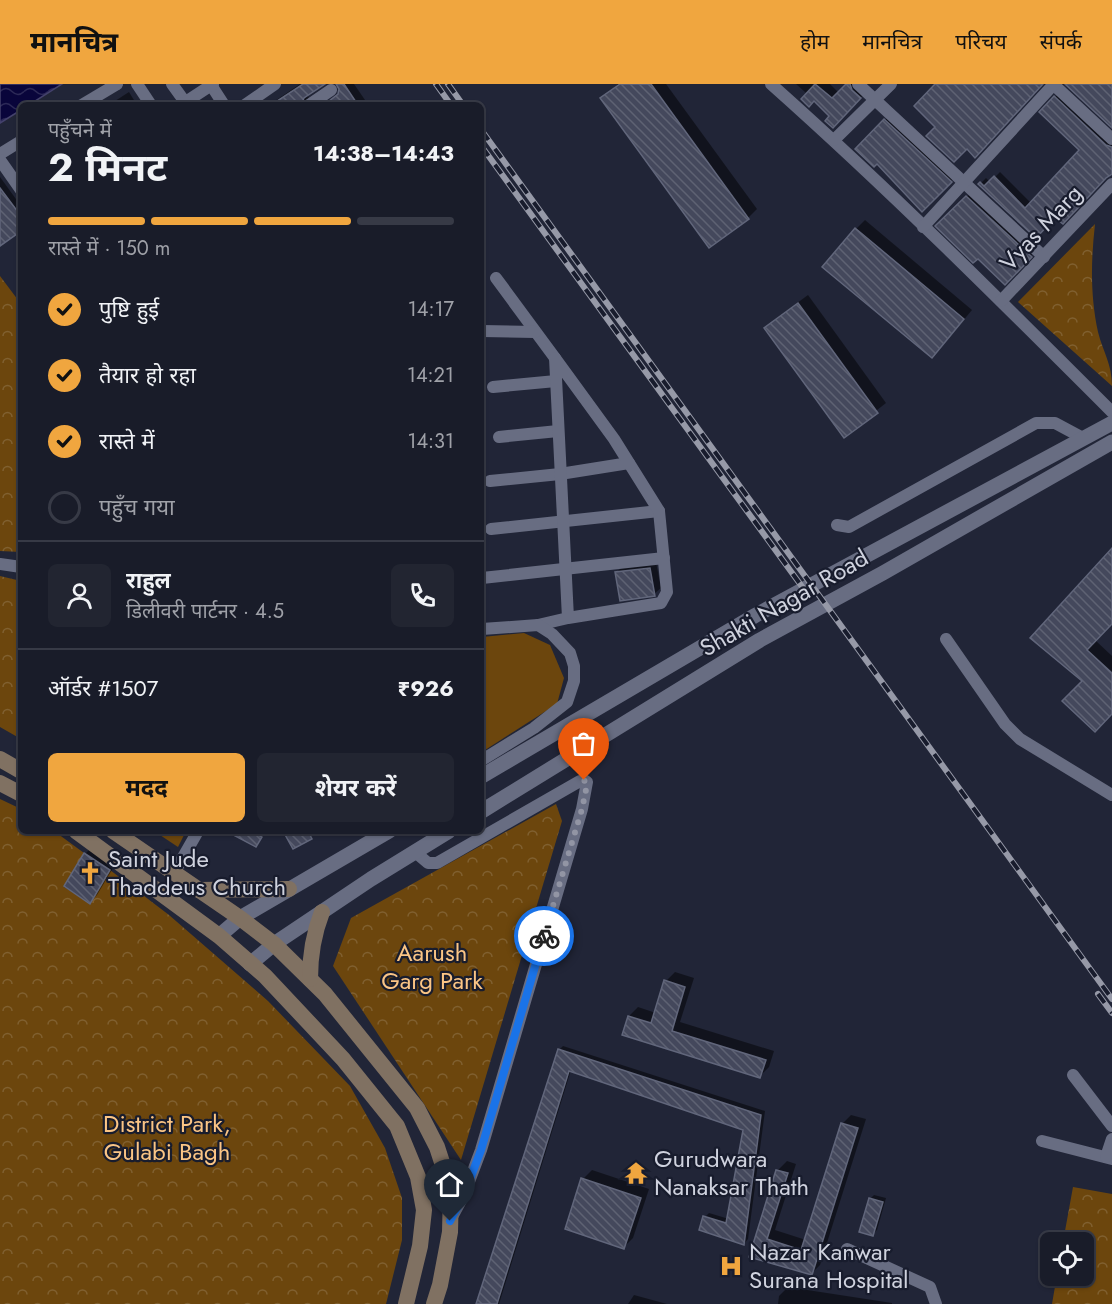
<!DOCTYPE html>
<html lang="hi">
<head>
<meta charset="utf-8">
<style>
	:root { --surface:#191c29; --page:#222531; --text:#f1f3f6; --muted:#9fa1a8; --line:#373a46; --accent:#f0a63f }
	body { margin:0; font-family:Jost,"Noto Sans Devanagari",sans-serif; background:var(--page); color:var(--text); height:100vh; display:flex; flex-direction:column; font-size:22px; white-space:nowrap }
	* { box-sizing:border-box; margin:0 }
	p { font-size:20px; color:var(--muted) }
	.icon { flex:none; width:33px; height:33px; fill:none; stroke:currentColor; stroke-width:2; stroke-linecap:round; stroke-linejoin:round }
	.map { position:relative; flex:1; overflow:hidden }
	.side { position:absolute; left:18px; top:18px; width:466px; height:732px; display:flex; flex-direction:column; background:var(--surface); border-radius:9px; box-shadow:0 2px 4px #0004,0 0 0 2px var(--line) }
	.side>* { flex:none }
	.controls { position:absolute; left:1040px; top:1148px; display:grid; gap:12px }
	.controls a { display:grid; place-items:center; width:54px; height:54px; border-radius:9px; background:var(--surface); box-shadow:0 2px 4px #0004,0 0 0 2px var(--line); font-size:30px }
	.pin { position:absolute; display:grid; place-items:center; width:51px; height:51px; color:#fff; margin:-62px -26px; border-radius:50% 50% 50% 0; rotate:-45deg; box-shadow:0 0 6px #0007 }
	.pin .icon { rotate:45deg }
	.courier { position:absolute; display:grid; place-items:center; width:60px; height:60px; margin:-30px; border:4px solid #1a73e8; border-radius:50%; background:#fff; color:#222; box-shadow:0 2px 8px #0007 }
	.headline em { font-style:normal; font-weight:700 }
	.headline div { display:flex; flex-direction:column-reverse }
	.headline { display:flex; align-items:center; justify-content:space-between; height:102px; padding:0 30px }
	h1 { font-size:39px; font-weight:700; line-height:45px }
	.bar { display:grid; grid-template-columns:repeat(4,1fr); gap:9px 6px; align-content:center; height:72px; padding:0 30px }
	.bar i { height:8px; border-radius:4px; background:var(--line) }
	.bar .current { background:var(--accent) }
	.bar p { grid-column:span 4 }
	.line { display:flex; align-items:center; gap:15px; padding:0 30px; border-top:2px solid var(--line) }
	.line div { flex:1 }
	.round { display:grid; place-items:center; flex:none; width:63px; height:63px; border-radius:9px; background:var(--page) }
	ol { padding:0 30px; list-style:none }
	li { display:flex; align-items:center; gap:18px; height:66px }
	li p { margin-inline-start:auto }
	li .icon { padding:6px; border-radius:50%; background:var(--accent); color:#111; stroke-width:4 }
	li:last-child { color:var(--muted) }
	li i { width:33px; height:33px; border:3px solid var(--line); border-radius:50% }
	.cta { display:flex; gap:12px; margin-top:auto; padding:12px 30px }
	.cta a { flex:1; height:69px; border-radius:9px; background:var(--accent); color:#111; font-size:24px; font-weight:700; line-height:69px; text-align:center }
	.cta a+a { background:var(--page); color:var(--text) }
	header { display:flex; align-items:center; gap:36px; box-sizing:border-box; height:84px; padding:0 30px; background:var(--accent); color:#111 }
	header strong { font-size:28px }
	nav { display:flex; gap:33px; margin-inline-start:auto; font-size:21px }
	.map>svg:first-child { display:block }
</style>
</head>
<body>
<header>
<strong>मानचित्र</strong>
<nav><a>होम</a><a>मानचित्र</a><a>परिचय</a><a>संपर्क</a></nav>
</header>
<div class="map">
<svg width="1112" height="1220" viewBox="0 0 1112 1220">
	<defs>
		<pattern id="park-crowns" width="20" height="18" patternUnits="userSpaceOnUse" patternTransform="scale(1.5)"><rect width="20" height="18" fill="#6c460d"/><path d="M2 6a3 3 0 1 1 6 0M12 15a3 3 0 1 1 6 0" fill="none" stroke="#806030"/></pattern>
		<pattern id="water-waves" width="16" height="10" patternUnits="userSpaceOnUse" patternTransform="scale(1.5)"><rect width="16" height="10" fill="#09053b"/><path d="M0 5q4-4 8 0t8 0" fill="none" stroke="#2c2957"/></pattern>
		<pattern id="building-back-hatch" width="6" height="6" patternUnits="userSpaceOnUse" patternTransform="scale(1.5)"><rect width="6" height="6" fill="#44485c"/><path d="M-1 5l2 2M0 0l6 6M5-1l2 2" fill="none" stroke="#5e6273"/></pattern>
	</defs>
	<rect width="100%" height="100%" fill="#212537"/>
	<polygon fill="#6c460d" points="524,549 550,561 564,594 557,620 482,668 482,553"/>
	<g fill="url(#park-crowns)">
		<path d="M1095 140C1091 176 1090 211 1098 248 1103 268 1112 280 1112 302L1018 218Z"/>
		<polygon points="0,192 21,220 21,468 0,467"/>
		<polygon points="0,492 21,497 21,655 0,643"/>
		<polygon points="0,715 21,725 21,747 54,747 84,769 64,803 90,819 110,786 169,831 268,917 350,1002 385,1064 402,1114 402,1156 386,1220 0,1220"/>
		<polygon points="556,720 562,737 461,1076 333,882 351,834"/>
		<polygon points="154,747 186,747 178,763"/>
		<polygon points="1073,1103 1112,1110 1112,1220 1052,1220 1057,1191 1083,1191 1083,1158 1063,1158"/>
	</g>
	<polygon fill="url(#water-waves)" stroke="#44426c" stroke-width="1.5" points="0,0 62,0 29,21 21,21 21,26 0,39"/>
	<g fill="#0007">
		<polygon points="300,0 323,0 308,11 310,21 269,21"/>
		<polygon points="338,0 354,0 365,16 360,21 323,21 339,10 341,6"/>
		<polygon points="618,0 666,0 757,125 748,134 602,15"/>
		<polygon points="796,0 830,0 839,9 847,0 860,0 867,7 833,42 832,32"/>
		<polygon points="129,8 137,21 112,21 115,17"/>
		<polygon points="1060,8 1112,56 1112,88 1056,132 1036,152 980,100 986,94 990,98 1000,88 1031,119 1081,66 1041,28"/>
		<polygon points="891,30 957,91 922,126 877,78 857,65"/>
		<polygon points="0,93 21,122 21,145 0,153"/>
		<polygon points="974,106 1037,165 1005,199 978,173 937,142"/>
		<polygon points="865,136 972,226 941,263 856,145"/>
		<polygon points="808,211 886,319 844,352 765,245 774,236"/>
		<polygon points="1112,466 1112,538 1095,556 1112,572 1112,628 1084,597 1032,553"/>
		<polygon points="656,478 661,504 654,510 617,488 623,482"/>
		<polygon points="230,747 262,747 265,749 256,762"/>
		<polygon points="285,747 317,747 311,753"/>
		<polygon points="92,763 116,779 97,811 90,818 66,802 85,770"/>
		<polygon points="675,888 694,894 680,938 774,967 769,983 760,992 629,932 638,923 656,929 666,897"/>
		<polygon points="563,962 765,1027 748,1155 744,1160 705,1133 709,1129 729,1135 745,1045 571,986 499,1220 478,1220 559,966"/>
		<polygon points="851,1031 866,1035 820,1181 811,1190 751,1172 778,1086 787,1077 796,1080 775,1146 806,1156 842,1040"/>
		<polygon points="592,1086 649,1105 633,1154 624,1163 583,1095"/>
		<polygon points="874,1111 886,1114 877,1146 873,1150 870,1115"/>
		<polygon points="788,1203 892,1219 892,1220 778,1220 779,1212"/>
		<polygon points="634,1211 667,1220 628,1220"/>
	</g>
	<g fill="url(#building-back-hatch)" stroke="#61667b" stroke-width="1.5">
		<polygon points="303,0 325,0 304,14 301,21 271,21"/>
		<polygon points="336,0 344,0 358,21 324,21 338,10 339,5"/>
		<polygon points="620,0 651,0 749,135 709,164 600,14"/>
		<polygon points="815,0 832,14 846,0 850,0 852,6 861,14 833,44 825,37 829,32 814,17 809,23 801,15"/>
		<polygon points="935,0 1043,0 975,74 967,65 954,78 926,52 935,43 914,22"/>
		<polygon points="1065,0 1112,0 1112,44"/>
		<polygon points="1054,12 1106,61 1112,63 1112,90 1106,94 1063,140 1055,134 1036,154 978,100 980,98 984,102 994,92 1025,124 1079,66 1039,28"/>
		<polygon points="884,35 952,98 922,128 877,80 874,83 855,65"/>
		<polygon points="0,104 21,132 21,147 0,162"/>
		<polygon points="966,112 1032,173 1005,201 978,175 973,179 935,142"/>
		<polygon points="855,144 964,235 932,274 822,183"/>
		<polygon points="798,219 878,329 844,354 764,244"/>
		<polygon points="1112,464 1112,540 1087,566 1112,589 1112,630 1095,648 1062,617 1082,597 1030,554"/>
		<polygon points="650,484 655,512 620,517 615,488"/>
		<polygon points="226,747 250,747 262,753 256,763"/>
		<polygon points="283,747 308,747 312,755 293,765"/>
		<polygon points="84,769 110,786 90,820 64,802"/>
		<polygon points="664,896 685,903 672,947 766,976 760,994 622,951 628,932 651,939"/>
		<polygon points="558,965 761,1031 744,1161 699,1146 703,1132 726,1139 743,1046 569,987 497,1220 476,1220"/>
		<polygon points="841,1039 858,1044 812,1191 749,1173 776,1086 788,1089 767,1155 801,1166"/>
		<polygon points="581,1094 641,1114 624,1165 565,1145"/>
		<polygon points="869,1114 883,1118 873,1152 859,1148"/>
	</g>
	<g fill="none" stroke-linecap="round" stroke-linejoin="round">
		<g stroke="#686d82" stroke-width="12">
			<polyline points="137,0 151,21"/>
			<polyline points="172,0 185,18"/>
			<path d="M771 0C889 105 1001 217 1112 328"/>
			<polyline points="858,0 1044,173"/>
			<polyline points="1053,0 1112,55"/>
			<polyline points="211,1 224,21"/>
			<polyline points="82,21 117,0"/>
			<polyline points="181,21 213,0"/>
			<polyline points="245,21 275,0"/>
			<polyline points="309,21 331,6"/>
			<polyline points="834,56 891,0"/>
			<polyline points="0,70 21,57"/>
			<polyline points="0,76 21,106"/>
			<polyline points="923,143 1054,0"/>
			<polyline points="496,194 555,274"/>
			<polyline points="1001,217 1112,100"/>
			<polyline points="482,247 535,248"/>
			<polyline points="493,303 556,297"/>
			<polyline points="499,353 558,347"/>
			<polyline points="490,397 560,390 629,379"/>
			<polyline points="837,441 849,443 1036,339 1055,339 1083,354"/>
			<polyline points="491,445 659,427"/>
			<polyline points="0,480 21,483"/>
			<polyline points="482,494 664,474"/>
			<polyline points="538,541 568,534 555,274 614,355 659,427 667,508 661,519 568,534"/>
			<polyline points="482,545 538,541 552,550 570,569 574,582 574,597 567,618 534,644 482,676"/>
			<polyline points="946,555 1005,640 1020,655 1112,711"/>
			<polyline points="415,768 428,779 437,779 580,697 584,696 587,698 582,725 481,1066 464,1111 452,1133"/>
			<polyline points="174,789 198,747"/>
			<polyline points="1073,991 1112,1042"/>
			<polyline points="1042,1057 1112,1075"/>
			<polyline points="1106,1073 1112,1055"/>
			<polyline points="847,1165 930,1203 936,1220"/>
		</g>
		<g stroke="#686d82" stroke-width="15">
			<polyline points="482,692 756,531 1112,339"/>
			<polyline points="482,727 760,556 883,489 1112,358"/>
			<polyline points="219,852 240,834 389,747"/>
			<polyline points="250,880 274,860 371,795 449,747"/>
		</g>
		<g stroke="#807162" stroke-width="16">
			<polyline points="0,675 21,687"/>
			<polyline points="0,699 21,710"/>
			<polyline points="76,747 219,852 265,892 343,975 397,1042 418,1093 424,1126 420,1162 406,1220"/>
			<polyline points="113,747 240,834 274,860 325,910 417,1024 437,1063 451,1106 450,1148 440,1201 434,1220"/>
			<polyline points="199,806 289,805"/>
			<path d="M310 895C310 871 313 851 322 828"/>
		</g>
		<g stroke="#9699a7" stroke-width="6">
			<g id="rail">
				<polyline points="436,0 451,21"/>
				<polyline points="448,0 463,21"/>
				<polyline points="482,47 1112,915"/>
				<polyline points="482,63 803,504"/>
				<polyline points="1098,910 1112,929"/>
			</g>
		</g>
		<use href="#rail" stroke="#181c2d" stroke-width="4" stroke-dasharray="11" stroke-linecap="butt"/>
	</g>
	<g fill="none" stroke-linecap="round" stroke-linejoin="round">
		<polyline stroke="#9295a4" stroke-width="6" stroke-dasharray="0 10.8" points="544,852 582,725 587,701 584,696"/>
		<polyline stroke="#1a73e8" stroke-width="8" points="450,1137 464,1111 481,1066 544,852"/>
	</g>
	<defs>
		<g id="church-bare" transform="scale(1.8)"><path d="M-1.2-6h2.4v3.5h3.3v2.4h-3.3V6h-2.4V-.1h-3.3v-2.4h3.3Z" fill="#f0a63f" stroke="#181c2d" stroke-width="2.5" paint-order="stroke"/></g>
		<g id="temple-bare" transform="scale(1.8)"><path d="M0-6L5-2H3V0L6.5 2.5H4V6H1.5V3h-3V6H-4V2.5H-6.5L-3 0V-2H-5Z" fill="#f0a63f" stroke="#181c2d" stroke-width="2.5" paint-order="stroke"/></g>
		<g id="hospital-bare" transform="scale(1.8)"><path d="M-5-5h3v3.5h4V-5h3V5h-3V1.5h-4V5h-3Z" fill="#f0a63f" stroke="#181c2d" stroke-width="2.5" paint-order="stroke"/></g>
	</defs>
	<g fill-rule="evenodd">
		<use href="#church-bare" x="90" y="789"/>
		<use href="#temple-bare" x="636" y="1089"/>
		<use href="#hospital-bare" x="731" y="1182"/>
	</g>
	<g text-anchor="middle" stroke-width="4.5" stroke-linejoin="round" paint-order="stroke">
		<g font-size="24" fill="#cfd2de" stroke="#181c2d">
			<text transform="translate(1041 144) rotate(-47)" y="8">Vyas Marg</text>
			<text transform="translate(784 519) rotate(-30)" y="8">Shakti Nagar Road</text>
		</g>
		<g font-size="24" fill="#cfd2de" stroke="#181c2d" text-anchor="start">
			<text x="108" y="783">Saint Jude<tspan x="108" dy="28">Thaddeus Church</tspan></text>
			<text x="654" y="1083">Gurudwara<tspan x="654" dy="28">Nanaksar Thath</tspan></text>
			<text x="749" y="1176">Nazar Kanwar<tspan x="749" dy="28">Surana Hospital</tspan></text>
		</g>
		<g font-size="24" fill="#fbc585" stroke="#181c2d">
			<text x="432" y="877">Aarush<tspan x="432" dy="28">Garg Park</tspan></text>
			<text x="167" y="1048">District Park,<tspan x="167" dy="28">Gulabi Bagh</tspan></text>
		</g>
	</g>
</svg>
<div class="controls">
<a><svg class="icon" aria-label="locate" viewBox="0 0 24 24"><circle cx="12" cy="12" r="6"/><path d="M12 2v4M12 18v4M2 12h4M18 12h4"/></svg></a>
</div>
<div class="pin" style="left:584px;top:696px;background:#ea580c"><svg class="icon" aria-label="bag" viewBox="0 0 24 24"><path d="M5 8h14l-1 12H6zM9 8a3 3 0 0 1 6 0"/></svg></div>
<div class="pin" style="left:450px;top:1137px;background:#1f2937"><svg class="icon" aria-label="home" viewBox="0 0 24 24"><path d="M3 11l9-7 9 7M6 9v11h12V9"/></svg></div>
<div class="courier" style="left:544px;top:852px"><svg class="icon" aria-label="bike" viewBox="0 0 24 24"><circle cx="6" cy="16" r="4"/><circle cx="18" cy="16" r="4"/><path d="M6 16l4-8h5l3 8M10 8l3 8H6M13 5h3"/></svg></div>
<section class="side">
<div class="headline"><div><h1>2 मिनट</h1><p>पहुँचने में</p></div><em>14:38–14:43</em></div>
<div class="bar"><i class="current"></i><i class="current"></i><i class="current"></i><i></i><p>रास्ते में · 150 m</p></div>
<ol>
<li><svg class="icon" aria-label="check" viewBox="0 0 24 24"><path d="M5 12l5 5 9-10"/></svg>पुष्टि हुई<p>14:17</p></li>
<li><svg class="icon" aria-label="check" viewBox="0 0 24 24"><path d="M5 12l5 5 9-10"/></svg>तैयार हो रहा<p>14:21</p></li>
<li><svg class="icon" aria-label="check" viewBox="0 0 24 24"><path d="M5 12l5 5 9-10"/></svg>रास्ते में<p>14:31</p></li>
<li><i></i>पहुँच गया</li>
</ol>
<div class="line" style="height:108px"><a class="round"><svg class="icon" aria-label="person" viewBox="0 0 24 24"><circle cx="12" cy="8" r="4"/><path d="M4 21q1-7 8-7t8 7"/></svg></a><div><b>राहुल</b><p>डिलीवरी पार्टनर · 4.5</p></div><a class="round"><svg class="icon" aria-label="phone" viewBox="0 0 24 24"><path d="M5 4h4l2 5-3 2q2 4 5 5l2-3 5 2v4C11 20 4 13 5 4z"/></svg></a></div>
<div class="line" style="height:78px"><div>ऑर्डर #1507</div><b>₹926</b></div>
<div class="cta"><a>मदद</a><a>शेयर करें</a></div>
</section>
</div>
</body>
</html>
